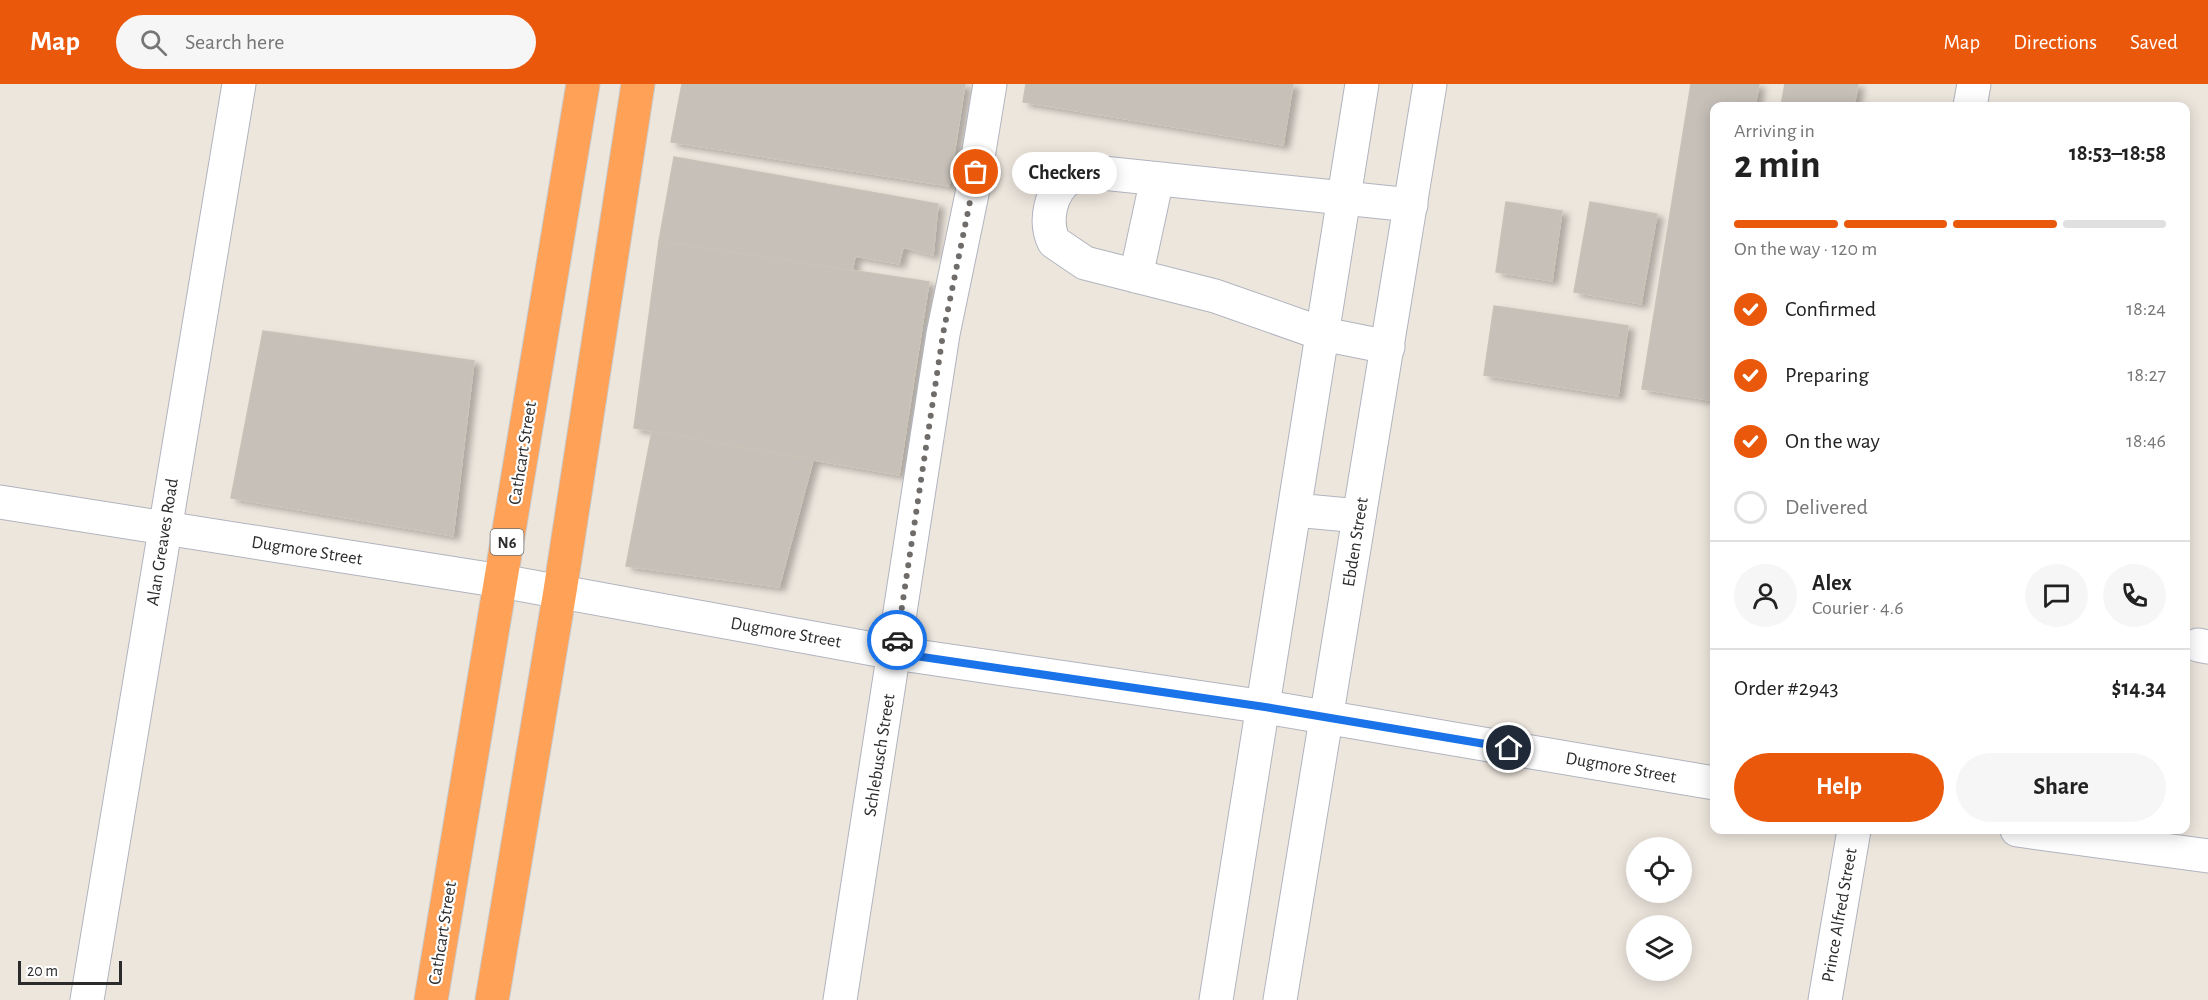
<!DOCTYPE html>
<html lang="en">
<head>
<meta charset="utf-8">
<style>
	:root { --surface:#fff; --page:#f6f6f6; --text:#222; --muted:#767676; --line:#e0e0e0; --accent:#ea580c }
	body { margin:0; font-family:"Alegreya Sans",sans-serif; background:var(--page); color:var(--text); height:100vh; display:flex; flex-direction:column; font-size:22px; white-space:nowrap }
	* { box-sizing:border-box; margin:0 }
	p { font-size:20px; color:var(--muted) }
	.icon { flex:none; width:33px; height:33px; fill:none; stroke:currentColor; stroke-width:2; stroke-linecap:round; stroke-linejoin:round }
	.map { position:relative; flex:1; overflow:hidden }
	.drawer { position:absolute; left:1710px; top:18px; width:480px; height:732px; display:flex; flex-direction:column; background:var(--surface); border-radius:12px; box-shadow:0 3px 15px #0003 }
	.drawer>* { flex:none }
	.buttons { position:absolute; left:1626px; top:753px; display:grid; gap:12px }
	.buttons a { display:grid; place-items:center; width:66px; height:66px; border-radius:50%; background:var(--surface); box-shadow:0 3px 15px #0003; font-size:30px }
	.scale { position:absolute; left:18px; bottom:15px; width:104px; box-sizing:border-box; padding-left:6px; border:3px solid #2b2b2b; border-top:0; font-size:16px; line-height:21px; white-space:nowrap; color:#2b2b2b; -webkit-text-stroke:4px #fff; paint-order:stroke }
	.pin { position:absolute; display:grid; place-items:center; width:51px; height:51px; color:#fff; margin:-26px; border:3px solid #fff; border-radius:50%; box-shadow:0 2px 6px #0007 }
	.courier { position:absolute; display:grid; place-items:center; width:60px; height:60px; margin:-30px; border:4px solid #1a73e8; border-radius:50%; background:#fff; color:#222; box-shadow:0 2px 8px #0007 }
	.bubble { position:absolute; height:42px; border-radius:21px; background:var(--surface); box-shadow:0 3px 15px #0003; font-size:20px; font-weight:700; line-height:42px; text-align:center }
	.headline em { font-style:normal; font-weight:700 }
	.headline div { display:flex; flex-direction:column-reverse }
	.headline { display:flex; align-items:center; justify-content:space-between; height:102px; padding:0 24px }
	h1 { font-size:39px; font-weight:700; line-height:45px }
	.bar { display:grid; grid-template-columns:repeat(4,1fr); gap:9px 6px; align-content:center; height:72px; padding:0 24px }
	.bar i { height:8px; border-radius:4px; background:var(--line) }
	.bar .current { background:var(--accent) }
	.bar p { grid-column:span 4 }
	.line { display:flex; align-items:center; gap:15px; padding:0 24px; border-top:2px solid var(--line) }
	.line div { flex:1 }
	.round { display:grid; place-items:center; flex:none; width:63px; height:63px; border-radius:32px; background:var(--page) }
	ol { padding:0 24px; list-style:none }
	li { display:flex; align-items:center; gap:18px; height:66px }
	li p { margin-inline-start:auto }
	li .icon { padding:6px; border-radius:50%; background:var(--accent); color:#fff; stroke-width:4 }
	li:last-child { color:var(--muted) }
	li i { width:33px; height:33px; border:3px solid var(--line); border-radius:50% }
	.cta { display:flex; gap:12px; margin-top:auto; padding:12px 24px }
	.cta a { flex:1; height:69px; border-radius:36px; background:var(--accent); color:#fff; font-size:24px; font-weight:700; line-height:69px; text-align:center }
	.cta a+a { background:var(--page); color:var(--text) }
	header { display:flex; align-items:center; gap:36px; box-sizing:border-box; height:84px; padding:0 30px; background:var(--accent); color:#fff }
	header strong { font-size:28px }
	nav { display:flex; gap:33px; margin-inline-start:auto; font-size:21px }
	.search { width:420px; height:54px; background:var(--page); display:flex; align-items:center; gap:15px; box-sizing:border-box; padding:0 21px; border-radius:33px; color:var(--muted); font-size:22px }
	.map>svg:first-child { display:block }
</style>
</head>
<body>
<header>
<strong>Map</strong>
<div class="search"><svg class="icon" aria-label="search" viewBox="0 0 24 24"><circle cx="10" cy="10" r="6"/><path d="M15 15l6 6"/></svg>Search here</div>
<nav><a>Map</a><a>Directions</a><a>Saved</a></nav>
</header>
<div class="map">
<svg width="2208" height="916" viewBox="0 0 2208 916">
	<defs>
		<filter id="shadow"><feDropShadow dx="6" dy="4" stdDeviation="3" flood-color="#0004"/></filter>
	</defs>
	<rect width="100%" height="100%" fill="#ede6dd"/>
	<g fill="#c6c0b9" stroke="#c9c2b7" stroke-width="1.5" filter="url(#shadow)">
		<polygon points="682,0 965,0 949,102 671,58"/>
		<polygon points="1026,0 1293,0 1283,61 1023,18"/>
		<polygon points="1691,0 1759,0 1755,22 1714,22 1714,278 1709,316 1642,305"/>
		<polygon points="1785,0 1858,0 1854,22 1781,22"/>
		<polygon points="674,73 938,120 933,171 903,163 899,180 855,172 852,187 659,157"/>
		<polygon points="1506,118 1562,127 1552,197 1496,188"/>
		<polygon points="1590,118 1657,130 1641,220 1574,208"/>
		<polygon points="659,157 929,198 899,391 634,344"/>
		<polygon points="1494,222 1628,242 1618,312 1484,291"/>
		<polygon points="263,247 474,277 453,452 231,414"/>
		<polygon points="652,347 813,376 779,503 626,482"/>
	</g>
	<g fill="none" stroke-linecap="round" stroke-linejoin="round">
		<g stroke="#b1b4bf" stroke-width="35">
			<g id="minor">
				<polyline points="1970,22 1974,0"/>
				<polyline points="1136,192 1157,95"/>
				<path d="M1388 263 1323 250 1215 212 1085 179 1054 158C1044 138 1050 106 1070 94 1077 89 1085 89 1093 88L1411 121"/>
				<polyline points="0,418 501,497 895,569 1265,623 1714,699"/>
				<polyline points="1295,426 1359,432"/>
				<polyline points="2198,561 2208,563"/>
				<polyline points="2017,746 2208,772"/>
				<polyline points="87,916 239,0"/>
				<polyline points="840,916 943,250 972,110 990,0"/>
				<polyline points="1216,916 1362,0"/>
				<polyline points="1280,916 1430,0"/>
				<polyline points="1825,916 1854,746"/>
			</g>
		</g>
		<g stroke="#c8c8c8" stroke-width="35">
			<g id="highway">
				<polyline points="431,916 583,0"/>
				<polyline points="492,916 560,507 638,0"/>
			</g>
		</g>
		<use href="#minor" stroke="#fff" stroke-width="33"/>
		<use href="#highway" stroke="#ffa157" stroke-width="33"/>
	</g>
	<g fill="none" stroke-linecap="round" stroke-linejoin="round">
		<polyline stroke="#6f6c69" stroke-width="6" stroke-dasharray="0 10.8" points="897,556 943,250 976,88"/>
		<polyline stroke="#1a73e8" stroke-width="8" points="897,556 895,569 1265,623 1509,664"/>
	</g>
	<g text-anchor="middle" stroke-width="4.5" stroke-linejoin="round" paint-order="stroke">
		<rect fill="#fff" stroke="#6b6b6b" stroke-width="1.5" x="490.5" y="445" width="33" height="26" rx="4.5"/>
		<g font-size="16" font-weight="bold" fill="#2b2b2b">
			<text x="507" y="464">N6</text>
		</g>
		<g font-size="18" fill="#2b2b2b" stroke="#fff">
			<text transform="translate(522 369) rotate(-81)" y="6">Cathcart Street</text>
			<text transform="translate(162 458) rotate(-81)" y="6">Alan Greaves Road</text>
			<text transform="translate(1355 458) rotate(-81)" y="6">Ebden Street</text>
			<text transform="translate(307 466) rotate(9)" y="6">Dugmore Street</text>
			<text transform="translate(786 548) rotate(10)" y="6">Dugmore Street</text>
			<text transform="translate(879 671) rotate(-81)" y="6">Schlebusch Street</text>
			<text transform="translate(1621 683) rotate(10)" y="6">Dugmore Street</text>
			<text transform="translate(1839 831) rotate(-80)" y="6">Prince Alfred Street</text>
			<text transform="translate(442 849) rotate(-81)" y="6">Cathcart Street</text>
		</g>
	</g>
</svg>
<div class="buttons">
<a><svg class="icon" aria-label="locate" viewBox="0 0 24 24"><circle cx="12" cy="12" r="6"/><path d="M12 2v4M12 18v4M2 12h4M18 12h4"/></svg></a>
<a><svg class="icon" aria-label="layers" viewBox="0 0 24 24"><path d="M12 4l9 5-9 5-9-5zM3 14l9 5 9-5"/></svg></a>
</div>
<div class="scale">20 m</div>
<div class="pin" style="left:976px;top:88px;background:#ea580c"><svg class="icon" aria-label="bag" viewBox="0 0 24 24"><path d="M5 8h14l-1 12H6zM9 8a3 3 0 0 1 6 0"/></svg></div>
<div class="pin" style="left:1509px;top:664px;background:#1f2937"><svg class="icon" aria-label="home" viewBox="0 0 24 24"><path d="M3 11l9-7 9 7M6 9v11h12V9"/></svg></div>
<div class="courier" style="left:897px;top:556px"><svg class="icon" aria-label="car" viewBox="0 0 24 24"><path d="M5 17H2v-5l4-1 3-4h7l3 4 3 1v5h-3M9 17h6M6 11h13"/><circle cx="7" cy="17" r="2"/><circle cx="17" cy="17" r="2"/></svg></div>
<div class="bubble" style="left:1012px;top:68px;width:105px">Checkers</div>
<section class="drawer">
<div class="headline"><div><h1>2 min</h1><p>Arriving in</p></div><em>18:53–18:58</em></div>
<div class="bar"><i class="current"></i><i class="current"></i><i class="current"></i><i></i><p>On the way · 120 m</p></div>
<ol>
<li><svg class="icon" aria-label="check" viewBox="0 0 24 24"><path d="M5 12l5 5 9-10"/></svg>Confirmed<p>18:24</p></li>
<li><svg class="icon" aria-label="check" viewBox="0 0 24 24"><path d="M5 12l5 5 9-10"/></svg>Preparing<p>18:27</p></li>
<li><svg class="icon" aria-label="check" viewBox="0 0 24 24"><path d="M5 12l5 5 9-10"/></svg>On the way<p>18:46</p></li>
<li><i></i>Delivered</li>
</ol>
<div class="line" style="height:108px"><a class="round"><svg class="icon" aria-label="person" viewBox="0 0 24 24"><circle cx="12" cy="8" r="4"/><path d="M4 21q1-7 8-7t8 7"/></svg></a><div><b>Alex</b><p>Courier · 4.6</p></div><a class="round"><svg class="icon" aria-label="chat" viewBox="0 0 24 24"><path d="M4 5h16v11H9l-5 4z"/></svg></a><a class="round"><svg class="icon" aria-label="phone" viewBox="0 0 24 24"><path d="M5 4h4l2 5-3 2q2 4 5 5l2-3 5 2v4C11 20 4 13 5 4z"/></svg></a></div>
<div class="line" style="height:78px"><div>Order #2943</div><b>$14.34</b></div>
<div class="cta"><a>Help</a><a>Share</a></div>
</section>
</div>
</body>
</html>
